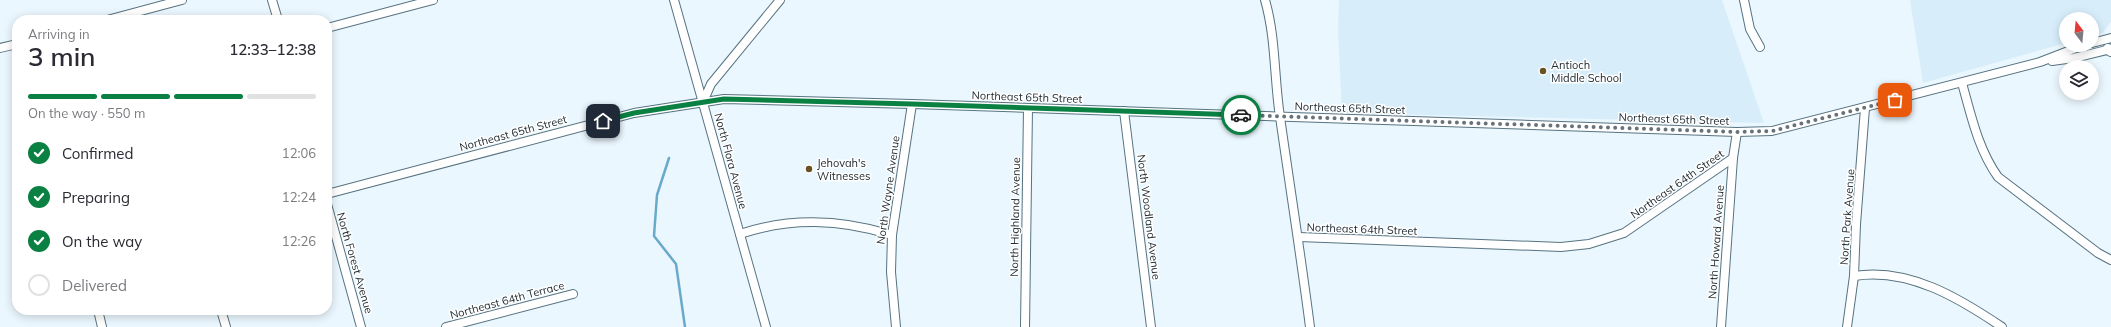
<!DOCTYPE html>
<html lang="en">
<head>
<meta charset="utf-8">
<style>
	:root { --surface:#fff; --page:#f7f7f7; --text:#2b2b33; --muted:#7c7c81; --line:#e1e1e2; --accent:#0b8043 }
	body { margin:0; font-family:Mulish,sans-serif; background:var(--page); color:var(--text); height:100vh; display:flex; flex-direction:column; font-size:15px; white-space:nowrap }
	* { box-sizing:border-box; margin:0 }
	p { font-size:13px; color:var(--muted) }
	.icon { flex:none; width:22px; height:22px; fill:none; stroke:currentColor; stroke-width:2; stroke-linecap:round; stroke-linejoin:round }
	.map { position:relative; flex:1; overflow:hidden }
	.side { position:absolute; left:12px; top:15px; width:320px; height:300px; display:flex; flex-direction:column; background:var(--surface); border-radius:16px; box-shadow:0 2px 10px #0003 }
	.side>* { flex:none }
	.needle { width:26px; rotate:344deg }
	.buttons { position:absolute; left:2059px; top:12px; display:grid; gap:8px }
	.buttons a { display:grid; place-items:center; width:40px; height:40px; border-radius:50%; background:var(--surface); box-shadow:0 2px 10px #0003; font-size:20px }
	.pin { position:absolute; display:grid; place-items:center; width:34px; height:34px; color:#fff; margin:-17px; border-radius:8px; box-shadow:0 2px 6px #0006 }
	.courier { position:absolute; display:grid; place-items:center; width:40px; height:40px; margin:-20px; border:3px solid #0b8043; border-radius:50%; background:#fff; color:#222; box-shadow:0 1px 5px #0007 }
	.head em { font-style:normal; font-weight:600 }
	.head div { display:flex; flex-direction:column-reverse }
	.head { display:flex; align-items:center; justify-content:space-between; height:68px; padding:0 16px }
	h1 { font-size:26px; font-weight:600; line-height:30px }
	.bar { display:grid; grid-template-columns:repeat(4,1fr); gap:6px 4px; align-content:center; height:48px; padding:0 16px }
	.bar i { height:5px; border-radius:3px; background:var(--line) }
	.bar .on { background:var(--accent) }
	.bar p { grid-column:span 4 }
	ol { padding:0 16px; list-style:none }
	li { display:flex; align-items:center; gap:12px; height:44px }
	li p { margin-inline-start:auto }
	li .icon { padding:4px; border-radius:50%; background:var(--accent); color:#fff; stroke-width:4 }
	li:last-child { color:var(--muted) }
	li i { width:22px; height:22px; border:2px solid var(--line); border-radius:50% }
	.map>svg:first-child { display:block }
</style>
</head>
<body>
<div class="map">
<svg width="2111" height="327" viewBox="0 0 2111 327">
	<rect width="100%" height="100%" fill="#ebf7fe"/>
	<g fill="#d7eefa">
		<polygon points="1339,0 1722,0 1764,123 1342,113 1338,30"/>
		<polygon points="1910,0 2111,0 2111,22 2103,33 2092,36 2092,19 2066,19 2066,43 1923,83"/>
	</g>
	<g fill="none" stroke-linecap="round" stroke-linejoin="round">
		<polyline stroke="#69a9c9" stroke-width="2.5" points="669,158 657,195 654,236 676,264 685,327"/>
		<g stroke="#577381" stroke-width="10">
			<g id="minor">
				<polyline points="272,0 278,20"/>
				<polyline points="674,0 766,327"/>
				<path d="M1265 0C1276 38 1274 78 1280 117 1290 187 1301 257 1310 327"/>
				<polyline points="1744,0 1750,29 1760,47"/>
				<polyline points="107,20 182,0"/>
				<polyline points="327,28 433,0"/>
				<polyline points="2092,43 2111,38"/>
				<polyline points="0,48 17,44"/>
				<polyline points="2052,61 2074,58 2111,49"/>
				<path d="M1962 83C1971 115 1978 149 1998 177L2098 253 2111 260"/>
				<polyline points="703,102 711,84 780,0"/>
				<polyline points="1124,111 1151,327"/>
				<polyline points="327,194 634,113 724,99 912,104 1737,132 1772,131 2040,62 2084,45"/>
				<polyline points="327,204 361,327"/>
				<path d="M740 234C791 217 840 219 892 235"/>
				<polyline points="1299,237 1561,247 1589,244 1624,233 1733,158 1737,132"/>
				<path d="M1854 276C1908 267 1959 298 2002 327"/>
				<polyline points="98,310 102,327"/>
				<polyline points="221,310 226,327"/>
				<polyline points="446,327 573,294"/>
				<polyline points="896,327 891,272 892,235 912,104"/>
				<polyline points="1025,327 1028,108"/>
				<polyline points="1721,327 1733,158"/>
				<polyline points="1847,327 1854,276 1856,224 1865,108"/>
			</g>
		</g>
		<g stroke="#577381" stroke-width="12">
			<polyline id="major" points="2108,49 2111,51"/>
		</g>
		<use href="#minor" stroke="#fff" stroke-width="8"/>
		<use href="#major" stroke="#fff" stroke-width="10"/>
	</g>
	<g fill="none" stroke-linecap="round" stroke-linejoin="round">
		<polyline stroke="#677379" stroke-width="4" stroke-dasharray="0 7.2" points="1241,115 1737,132 1772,131 1895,100"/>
		<polyline stroke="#0b8043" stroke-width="5" points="603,121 634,113 724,99 912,104 1241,115"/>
	</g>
	<g fill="#685221" stroke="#fff" stroke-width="1.5">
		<circle cx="1543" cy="71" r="4"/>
		<circle cx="809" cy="169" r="4"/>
	</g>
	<g text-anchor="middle" stroke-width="3" stroke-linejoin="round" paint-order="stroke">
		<g font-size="11" fill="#202c32" stroke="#fff" text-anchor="start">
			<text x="1551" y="69">Antioch<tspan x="1551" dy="13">Middle School</tspan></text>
			<text x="817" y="167">Jehovah's<tspan x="817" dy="13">Witnesses</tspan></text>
		</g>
		<g font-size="11" fill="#202c32" stroke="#fff">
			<text transform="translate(1027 97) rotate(2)" y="4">Northeast 65th Street</text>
			<text transform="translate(1350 108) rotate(2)" y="4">Northeast 65th Street</text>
			<text transform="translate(1674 119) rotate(2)" y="4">Northeast 65th Street</text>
			<text transform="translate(513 133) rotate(-15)" y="4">Northeast 65th Street</text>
			<text transform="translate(731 161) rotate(75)" y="4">North Flora Avenue</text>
			<text transform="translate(1677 184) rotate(-35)" y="4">Northeast 64th Street</text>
			<text transform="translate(888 190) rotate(-82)" y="4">North Wayne Avenue</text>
			<text transform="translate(1015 217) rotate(-89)" y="4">North Highland Avenue</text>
			<text transform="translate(1149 217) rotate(83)" y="4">North Woodland Avenue</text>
			<text transform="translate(1847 217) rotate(-86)" y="4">North Park Avenue</text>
			<text transform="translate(1362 229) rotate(2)" y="4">Northeast 64th Street</text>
			<text transform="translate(1716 242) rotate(-86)" y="4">North Howard Avenue</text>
			<text transform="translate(355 263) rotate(74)" y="4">North Forest Avenue</text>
			<text transform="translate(507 300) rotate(-15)" y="4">Northeast 64th Terrace</text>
		</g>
	</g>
</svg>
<div class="buttons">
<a><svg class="needle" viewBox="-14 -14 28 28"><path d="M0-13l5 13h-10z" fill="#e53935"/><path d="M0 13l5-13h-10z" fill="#7c7c81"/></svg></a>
<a><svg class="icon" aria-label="layers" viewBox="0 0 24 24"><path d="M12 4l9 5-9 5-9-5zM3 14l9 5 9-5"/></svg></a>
</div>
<div class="pin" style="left:1895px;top:100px;background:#ea580c"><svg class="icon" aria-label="bag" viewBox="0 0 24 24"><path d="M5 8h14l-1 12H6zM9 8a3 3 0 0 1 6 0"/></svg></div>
<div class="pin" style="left:603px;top:121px;background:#1f2937"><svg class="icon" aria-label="home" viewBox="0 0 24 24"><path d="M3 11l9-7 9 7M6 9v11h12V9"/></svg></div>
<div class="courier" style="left:1241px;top:115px"><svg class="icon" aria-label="car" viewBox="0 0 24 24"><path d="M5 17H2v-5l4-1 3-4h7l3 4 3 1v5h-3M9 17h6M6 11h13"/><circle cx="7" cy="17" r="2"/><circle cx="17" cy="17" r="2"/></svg></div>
<section class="side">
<div class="head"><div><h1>3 min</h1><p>Arriving in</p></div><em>12:33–12:38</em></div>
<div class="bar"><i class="on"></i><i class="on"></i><i class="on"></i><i></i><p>On the way · 550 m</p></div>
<ol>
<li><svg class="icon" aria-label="check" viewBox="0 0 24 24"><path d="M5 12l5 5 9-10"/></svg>Confirmed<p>12:06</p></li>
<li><svg class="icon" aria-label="check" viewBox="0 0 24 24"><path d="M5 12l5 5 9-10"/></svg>Preparing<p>12:24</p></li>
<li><svg class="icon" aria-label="check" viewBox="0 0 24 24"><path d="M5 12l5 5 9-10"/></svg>On the way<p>12:26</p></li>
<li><i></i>Delivered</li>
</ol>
</section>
</div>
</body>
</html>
